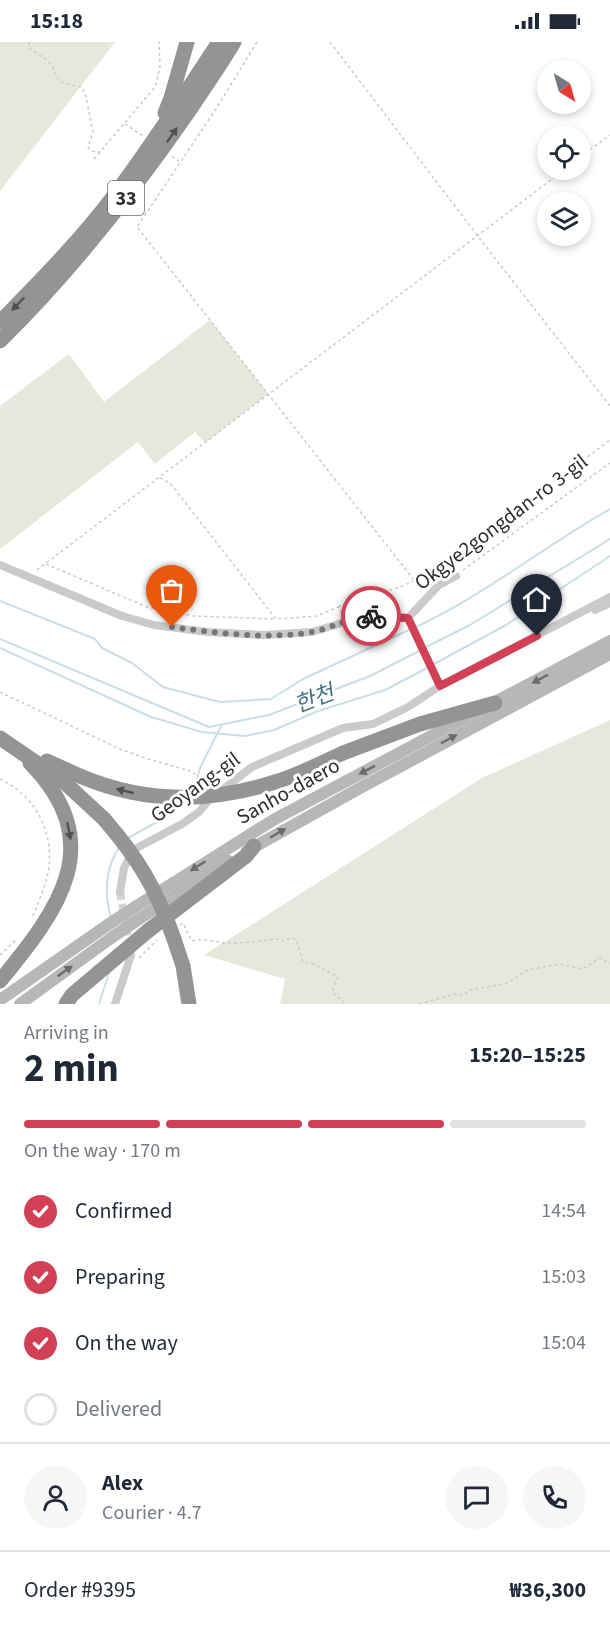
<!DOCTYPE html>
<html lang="en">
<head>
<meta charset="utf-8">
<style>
	:root { --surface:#fff; --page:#f6f6f7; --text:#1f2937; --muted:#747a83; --line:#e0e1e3; --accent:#d24056 }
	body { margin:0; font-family:"Source Sans 3","Noto Sans KR",sans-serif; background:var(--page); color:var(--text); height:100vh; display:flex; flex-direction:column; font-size:22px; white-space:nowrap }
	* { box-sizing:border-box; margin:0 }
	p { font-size:20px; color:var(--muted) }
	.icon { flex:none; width:33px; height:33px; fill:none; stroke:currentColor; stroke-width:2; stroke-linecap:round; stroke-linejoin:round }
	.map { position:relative; height:962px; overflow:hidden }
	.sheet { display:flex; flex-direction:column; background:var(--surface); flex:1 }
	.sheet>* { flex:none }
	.needle { width:39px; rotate:143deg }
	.controls { position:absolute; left:537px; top:18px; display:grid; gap:12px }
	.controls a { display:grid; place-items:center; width:54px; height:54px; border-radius:50%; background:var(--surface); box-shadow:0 3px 9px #0003; font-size:30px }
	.pin { position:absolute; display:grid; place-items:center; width:51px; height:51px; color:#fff; margin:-62px -26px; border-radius:50% 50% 50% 0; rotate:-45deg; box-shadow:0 0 6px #0007 }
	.pin .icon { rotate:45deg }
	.courier { position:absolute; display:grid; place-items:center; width:60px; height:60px; margin:-30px; border:4px solid #d24056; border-radius:50%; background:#fff; color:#222; box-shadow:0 2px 8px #0007 }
	.overview em { font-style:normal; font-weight:700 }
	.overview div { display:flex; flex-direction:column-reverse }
	.overview { display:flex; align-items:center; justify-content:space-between; height:102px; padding:0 24px }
	h1 { font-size:39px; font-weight:700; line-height:45px }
	.bar { display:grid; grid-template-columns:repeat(4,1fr); gap:9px 6px; align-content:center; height:72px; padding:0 24px }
	.bar i { height:8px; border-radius:4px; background:var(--line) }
	.bar .active { background:var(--accent) }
	.bar p { grid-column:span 4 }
	.line { display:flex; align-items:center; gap:15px; padding:0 24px; border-top:2px solid var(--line) }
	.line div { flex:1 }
	.round { display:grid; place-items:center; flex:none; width:63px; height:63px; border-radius:32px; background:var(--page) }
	ol { padding:0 24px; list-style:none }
	li { display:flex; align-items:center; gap:18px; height:66px }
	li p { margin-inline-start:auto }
	li .icon { padding:6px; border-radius:50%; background:var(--accent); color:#fff; stroke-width:4 }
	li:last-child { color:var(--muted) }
	li i { width:33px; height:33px; border:3px solid var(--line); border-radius:50% }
	.status { display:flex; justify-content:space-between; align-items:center; height:42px; padding:0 30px; background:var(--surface); direction:ltr }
	.status svg { height:16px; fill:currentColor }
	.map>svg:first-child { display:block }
</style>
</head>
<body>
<div class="status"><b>15:18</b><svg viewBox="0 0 49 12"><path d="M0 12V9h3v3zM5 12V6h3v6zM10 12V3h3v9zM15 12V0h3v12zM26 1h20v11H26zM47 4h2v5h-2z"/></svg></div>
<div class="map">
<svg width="610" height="962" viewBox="0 0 610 962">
	<rect width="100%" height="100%" fill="#fff"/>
	<g fill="#e4e9db">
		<polygon points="0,0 115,0 0,149"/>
		<polygon points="210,278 268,352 205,401 195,390 155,422 138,400 0,507 0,364 69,312 104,360"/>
		<polygon points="610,678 610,962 280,962 285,937 204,913 482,736"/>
	</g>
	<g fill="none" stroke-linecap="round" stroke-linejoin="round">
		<g stroke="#c9dee7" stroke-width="2">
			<polyline points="0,559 95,597 102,606 132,621 163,645 220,660 271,657 303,637 411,587"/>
			<path d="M416 585C485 553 544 504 610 467"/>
			<polyline points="0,597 209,685 269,673 370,634 421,608"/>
			<polyline points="426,605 470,583 610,497"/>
			<polyline points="0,606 151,675 202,690 245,694 274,688 318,669 385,648 429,625"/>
			<polyline points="434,622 506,583 610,514"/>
			<polyline points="193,750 200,726 221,684"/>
			<polyline points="128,796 168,774 184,761"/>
			<path d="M111 876C104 851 105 826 120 804"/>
			<polyline points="99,962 109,931"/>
		</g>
		<polyline stroke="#d5d5d5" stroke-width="8" stroke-dasharray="8 4" stroke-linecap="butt" points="120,850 130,907"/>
		<g stroke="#cacaca" stroke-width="1.5" stroke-dasharray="3 3" stroke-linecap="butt">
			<polyline points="29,0 29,6 47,18 53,25 56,35 63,41 82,45 86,55 93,90 88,105 91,109 100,110"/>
			<polyline points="257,0 216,67 137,185 414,538"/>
			<polyline points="330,0 477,193 610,364"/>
			<polyline points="125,82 143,94"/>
			<polyline points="172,114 180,120"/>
			<polyline points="580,115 610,93"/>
			<polyline points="94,117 155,45 160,25 159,0"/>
			<polyline points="160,436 170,441 276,577 317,574 338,565 342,571"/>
			<polyline points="46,522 147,565 194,574 275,577"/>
			<polyline points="37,528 564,128"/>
			<polyline points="463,528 610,421"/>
			<polyline points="338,565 403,544 442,524 610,398"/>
			<polyline points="0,650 120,707 145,716 190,729 210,741"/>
			<path d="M0 737C34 753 53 787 49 825 47 841 39 858 33 874"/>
			<path d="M180 883 183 881 192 899C205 895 216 901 230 901 247 901 264 898 280 897L283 899 291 896 296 897 303 920 314 922 338 935 332 950 346 962"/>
			<polyline points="0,913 17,897"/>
			<polyline points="139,916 157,898"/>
			<polyline points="419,962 455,952 464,953 469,948 505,942 528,928 560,922 583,927 599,916 610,921"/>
		</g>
		<g stroke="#cacaca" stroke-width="8">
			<polyline points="0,523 122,574 154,583 207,590 264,593 312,590 365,574 408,576 439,543 456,534"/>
			<polyline points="595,568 610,561"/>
			<polyline points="408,576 440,644"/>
			<polyline points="120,850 124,826 133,808 182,782 199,770 209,758 252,725 343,686 373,682 408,665 440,644 610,555"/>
			<polyline points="115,962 131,913"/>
		</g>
		<g stroke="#b7b7b7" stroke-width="12">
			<polyline points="247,809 360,746 610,612"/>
			<polyline points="135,865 275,777 610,599"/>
			<polyline points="139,877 229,819"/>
			<polyline points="0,958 109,882"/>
			<polyline points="20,962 111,896"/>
		</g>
		<g stroke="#949494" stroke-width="15">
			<polyline points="165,71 171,56 187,0"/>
			<path d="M0 280C39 240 79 200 113 155 151 105 185 52 219 0"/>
			<path d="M0 299C71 229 133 150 189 69 204 46 220 24 234 0"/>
			<polyline points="0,696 63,739 104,777"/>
			<polyline points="343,711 420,682 495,661"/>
			<polyline points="47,719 80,734"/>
			<polyline points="149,888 246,814 254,804"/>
			<polyline points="174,897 183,924 189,962"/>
			<path d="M0 939C59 867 109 802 30 721"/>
			<polyline points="66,962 72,953 98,931"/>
		</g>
		<g stroke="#b7b7b7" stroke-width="12">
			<polyline points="109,882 135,865"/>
			<polyline points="111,896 139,877"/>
		</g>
		<g stroke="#949494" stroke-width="15">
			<path d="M80 734C143 761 210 761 275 740 299 733 321 721 343 711"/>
			<path d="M104 777C138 816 157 848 174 897"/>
			<polyline points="98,931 149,888"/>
		</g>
	</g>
	<defs><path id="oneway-solid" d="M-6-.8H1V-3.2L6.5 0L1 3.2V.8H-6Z" transform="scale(1.5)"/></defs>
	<g fill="#515151">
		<use href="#oneway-solid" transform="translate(172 93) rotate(-55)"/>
		<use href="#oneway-solid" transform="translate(18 262) rotate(134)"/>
		<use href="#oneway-solid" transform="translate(125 749) rotate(-167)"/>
		<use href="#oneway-solid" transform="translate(69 789) rotate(79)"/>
	</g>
	<g fill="#6b6b6b">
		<use href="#oneway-solid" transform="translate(540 637) rotate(152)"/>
		<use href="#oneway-solid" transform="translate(449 697) rotate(-28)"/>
		<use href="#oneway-solid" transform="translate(367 728) rotate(153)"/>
		<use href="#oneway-solid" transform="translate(278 791) rotate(-30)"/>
		<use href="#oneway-solid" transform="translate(198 824) rotate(148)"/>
		<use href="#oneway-solid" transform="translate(65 929) rotate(-35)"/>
	</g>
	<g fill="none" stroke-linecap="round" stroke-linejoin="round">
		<path stroke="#767676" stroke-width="6" stroke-dasharray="0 10.8" d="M172 585C217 591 267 598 312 590 332 586 351 575 371 574"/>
		<polyline stroke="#d24056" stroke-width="8" points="371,574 408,576 440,644 537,594"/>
	</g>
	<g text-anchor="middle" stroke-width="6" stroke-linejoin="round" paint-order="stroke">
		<rect fill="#fff" stroke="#6c6c6c" stroke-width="1.5" x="108" y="139" width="36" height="34" rx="4.5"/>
		<g font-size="20" font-weight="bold" fill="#2d2d2d">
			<text x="126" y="163">33</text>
		</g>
		<g font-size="21" fill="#2d2d2d" stroke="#fff">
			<text transform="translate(501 480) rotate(-37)" y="7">Okgye2gongdan-ro 3-gil</text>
			<text transform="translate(195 745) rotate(-36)" y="7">Geoyang-gil</text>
			<text transform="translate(288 749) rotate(-29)" y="7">Sanho-daero</text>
		</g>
		<g font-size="22" font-style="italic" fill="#437186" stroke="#fff">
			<text transform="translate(314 656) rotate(-21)" y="8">한천</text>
		</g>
	</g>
</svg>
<div class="controls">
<a><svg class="needle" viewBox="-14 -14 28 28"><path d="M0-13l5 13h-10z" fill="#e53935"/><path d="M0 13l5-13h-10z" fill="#747a83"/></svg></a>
<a><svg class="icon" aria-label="locate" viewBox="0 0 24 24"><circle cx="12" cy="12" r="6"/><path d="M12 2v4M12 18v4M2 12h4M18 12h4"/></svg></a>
<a><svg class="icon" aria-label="layers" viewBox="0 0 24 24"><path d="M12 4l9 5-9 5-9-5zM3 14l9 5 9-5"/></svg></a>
</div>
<div class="pin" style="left:172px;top:585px;background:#ea580c"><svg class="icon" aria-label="bag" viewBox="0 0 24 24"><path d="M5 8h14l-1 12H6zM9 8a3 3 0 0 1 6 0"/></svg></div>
<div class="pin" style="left:537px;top:594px;background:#1f2937"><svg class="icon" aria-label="home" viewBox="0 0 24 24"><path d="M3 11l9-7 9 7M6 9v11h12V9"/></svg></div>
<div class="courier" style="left:371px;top:574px"><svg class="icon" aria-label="bike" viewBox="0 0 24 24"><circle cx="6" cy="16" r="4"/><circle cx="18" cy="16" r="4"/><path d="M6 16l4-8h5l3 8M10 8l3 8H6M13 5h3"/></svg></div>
</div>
<section class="sheet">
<div class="overview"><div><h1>2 min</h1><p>Arriving in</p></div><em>15:20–15:25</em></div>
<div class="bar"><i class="active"></i><i class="active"></i><i class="active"></i><i></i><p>On the way · 170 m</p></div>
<ol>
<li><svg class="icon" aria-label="check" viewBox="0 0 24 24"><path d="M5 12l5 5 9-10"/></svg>Confirmed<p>14:54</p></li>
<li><svg class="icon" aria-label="check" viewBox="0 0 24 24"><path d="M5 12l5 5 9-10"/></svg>Preparing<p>15:03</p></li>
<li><svg class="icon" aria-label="check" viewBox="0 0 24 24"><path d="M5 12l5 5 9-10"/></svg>On the way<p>15:04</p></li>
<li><i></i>Delivered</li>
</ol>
<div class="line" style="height:108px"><a class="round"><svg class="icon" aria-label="person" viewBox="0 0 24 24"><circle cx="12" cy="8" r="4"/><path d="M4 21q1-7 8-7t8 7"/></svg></a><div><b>Alex</b><p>Courier · 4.7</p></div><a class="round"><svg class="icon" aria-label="chat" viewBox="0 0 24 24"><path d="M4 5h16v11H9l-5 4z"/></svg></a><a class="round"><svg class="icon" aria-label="phone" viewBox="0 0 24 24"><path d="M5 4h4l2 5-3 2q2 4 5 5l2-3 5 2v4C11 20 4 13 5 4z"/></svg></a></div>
<div class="line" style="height:78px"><div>Order #9395</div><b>₩36,300</b></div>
</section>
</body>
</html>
